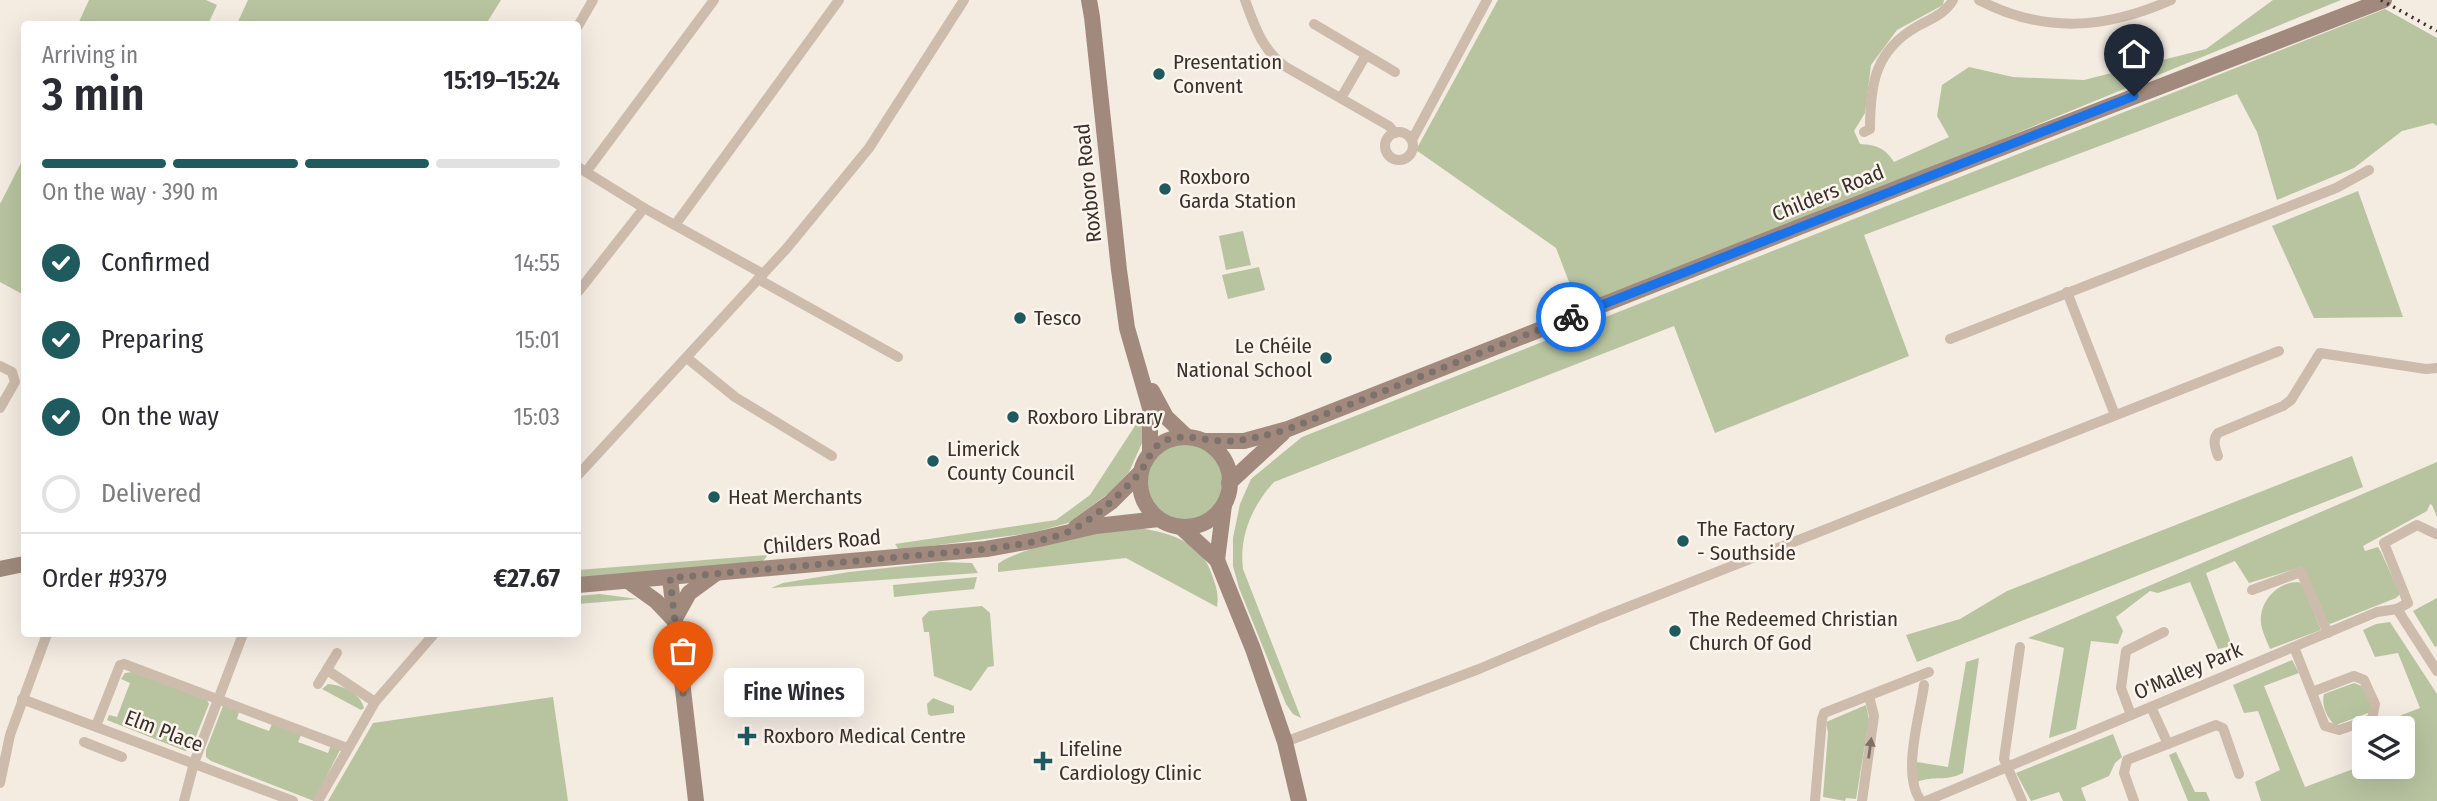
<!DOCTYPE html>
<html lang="en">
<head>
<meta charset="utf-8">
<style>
	:root { --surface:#fff; --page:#f2f2f3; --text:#2b2b33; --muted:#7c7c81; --line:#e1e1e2; --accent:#1f5a5e }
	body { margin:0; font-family:"Fira Sans Condensed",sans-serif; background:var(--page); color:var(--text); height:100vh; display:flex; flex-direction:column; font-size:26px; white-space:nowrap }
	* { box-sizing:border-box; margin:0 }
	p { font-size:23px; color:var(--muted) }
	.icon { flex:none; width:38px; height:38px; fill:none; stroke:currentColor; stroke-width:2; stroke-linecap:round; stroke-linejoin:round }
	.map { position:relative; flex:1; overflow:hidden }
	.sheet { position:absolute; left:21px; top:21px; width:560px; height:616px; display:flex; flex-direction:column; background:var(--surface); border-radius:7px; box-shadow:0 7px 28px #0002 }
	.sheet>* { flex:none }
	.buttons { position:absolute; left:2352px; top:716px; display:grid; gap:14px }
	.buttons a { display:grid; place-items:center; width:63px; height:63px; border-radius:7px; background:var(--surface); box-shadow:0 7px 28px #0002; font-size:35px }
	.pin { position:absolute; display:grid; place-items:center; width:60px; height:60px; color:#fff; margin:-72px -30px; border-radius:50% 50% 50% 0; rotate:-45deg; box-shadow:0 0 7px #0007 }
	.pin .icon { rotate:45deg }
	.courier { position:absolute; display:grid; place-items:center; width:70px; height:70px; margin:-35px; border:5px solid #1a73e8; border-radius:50%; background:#fff; color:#222; box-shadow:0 2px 9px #0007 }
	.bubble { position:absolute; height:49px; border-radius:7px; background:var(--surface); box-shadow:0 7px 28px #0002; font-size:23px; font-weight:600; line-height:49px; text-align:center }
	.headline em { font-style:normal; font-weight:600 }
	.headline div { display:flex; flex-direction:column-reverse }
	.headline { display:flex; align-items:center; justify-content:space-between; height:119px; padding:0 21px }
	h1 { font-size:46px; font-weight:600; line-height:52px }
	.bar { display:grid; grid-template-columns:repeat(4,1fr); gap:10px 7px; align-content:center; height:84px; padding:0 21px }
	.bar i { height:9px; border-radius:5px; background:var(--line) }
	.bar .active { background:var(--accent) }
	.bar p { grid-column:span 4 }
	.line { display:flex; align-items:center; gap:18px; padding:0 21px; border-top:2px solid var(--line) }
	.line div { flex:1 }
	ol { padding:0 21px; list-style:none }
	li { display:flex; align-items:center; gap:21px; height:77px }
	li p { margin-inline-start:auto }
	li .icon { padding:7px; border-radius:50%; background:var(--accent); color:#fff; stroke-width:4 }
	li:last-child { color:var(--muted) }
	li i { width:38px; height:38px; border:4px solid var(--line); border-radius:50% }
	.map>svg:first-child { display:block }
</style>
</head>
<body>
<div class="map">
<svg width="2437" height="801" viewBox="0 0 2437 801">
	<rect width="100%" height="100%" fill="#f4ebe1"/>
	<g fill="#b8c4a0">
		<polygon points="89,0 206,0 217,5 208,24 78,24"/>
		<polygon points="248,0 501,0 486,24 237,24"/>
		<path d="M1498 0H1944L1943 5 1897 30 1871 65 1865 113 1854 131 1860 144C1877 145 1885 148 1894 162L1949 137 1937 116 1942 85 1969 67 2013 77 2084 80 2206 49 2273 0H2341L1905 179 1579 308 1556 248 1416 150Z"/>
		<path d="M2385 9 2437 38V126L2433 123 2402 131 2354 168 2277 200 2257 132 2237 94 1864 235 1909 356 1715 433 1674 326 1274 482C1252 506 1239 536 1243 569L1301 718 1293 714 1286 704 1239 588 1233 566V538L1240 504 1251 479 1302 437Z"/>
		<polygon points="24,157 24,295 0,282 0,204"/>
		<polygon points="2358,191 2403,317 2314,318 2272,226"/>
		<polygon points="1243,231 1251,265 1226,270 1219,236"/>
		<polygon points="1259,267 1265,290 1228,299 1222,275"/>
		<polygon points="1144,412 1142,443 1129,472 1109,493 1068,523 1031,533 899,550 895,544 1056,520 1090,495"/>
		<circle cx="1185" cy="482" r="39"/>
		<polygon points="2352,456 2363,487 1917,662 1906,635 1960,619 2007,591"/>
		<polygon points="2437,462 2437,517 2432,505 2430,504 2427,511 2363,546 2365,551 2378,547 2381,552 2400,594 2396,598 2330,624 2324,618 2302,567 2249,583 2235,561 2206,573 2232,646 2218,649 2190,582 2158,593 2150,591 2116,617 2123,631 2118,644 2091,641 2076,729 2049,738 2064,648 2028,638"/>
		<path d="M1133 527C1166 532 1201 539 1212 575 1216 586 1219 594 1217 607L1126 558 998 572V564C1018 547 1104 532 1133 527Z"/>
		<polygon points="768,555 763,561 579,578 578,570"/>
		<polygon points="942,562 972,563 978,573 771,588 783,583 849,572"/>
		<polygon points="977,577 974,589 894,597 893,585"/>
		<path d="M2298 582 2302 584 2321 630 2270 649C2267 641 2262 632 2261 623 2259 602 2277 582 2298 582Z"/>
		<polygon points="599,594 600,594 638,599 578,604 578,596"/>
		<polygon points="2437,598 2437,646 2435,647 2413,611"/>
		<polygon points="982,606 990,613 994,666 988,667 971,691 934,676 929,632 924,632 922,618 929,611"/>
		<polygon points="2390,622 2437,694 2437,801 2261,801 2255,782 2280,770 2258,711 2244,713 2233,685 2292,660 2299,673 2264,686 2305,787 2364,765 2364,766 2403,766 2403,728 2368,728 2420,708 2398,653 2375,657 2363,630 2376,624"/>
		<path d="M1979 658 1963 773C1945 782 1935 775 1917 782V762L1948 767 1966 662Z"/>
		<polygon points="132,672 207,700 209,704 191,749 185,751 107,720 109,715 117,717 130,683 121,679 125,673"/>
		<path d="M2354 683 2362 686 2372 706 2368 713 2336 725C2327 720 2321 704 2324 694Z"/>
		<path d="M328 684C342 685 360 693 364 708L361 710 322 689Z"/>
		<polygon points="553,697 568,801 328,801 373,723"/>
		<polygon points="933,698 954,706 954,713 931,716 928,714 927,704"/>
		<polygon points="1866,705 1869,720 1856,799 1846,798 1845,801 1823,797 1828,733 1826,722"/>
		<polygon points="223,706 239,712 237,719 269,731 272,724 301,735 298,742 328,753 331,745 340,750 314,801 211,761 206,757 206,750"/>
		<polygon points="2113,734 2122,757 2115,763 2109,776 2081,788 2086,801 2063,801 2059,792 2031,801 2016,773"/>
		<polygon points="2176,752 2195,792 2206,792 2210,801 2188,801 2169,755"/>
	</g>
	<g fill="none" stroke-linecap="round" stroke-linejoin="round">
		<g stroke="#cdbbac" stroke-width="10">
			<path d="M1245 0C1255 27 1262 50 1286 67L1389 126 1395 133"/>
			<path d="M1979 0C2044 34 2106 29 2171 0"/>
			<polyline points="1314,24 1395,72"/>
			<polyline points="578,26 593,0"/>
			<polyline points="1341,98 1366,55"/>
			<path d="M1864 132 1870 129C1870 84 1875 50 1918 26 1931 19 1946 13 1953 0"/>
			<circle cx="1399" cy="146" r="14"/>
			<polyline points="1412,140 1487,0"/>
			<polyline points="578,167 644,208 763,274"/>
			<polyline points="586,172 714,0"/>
			<polyline points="675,225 839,0"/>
			<polyline points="758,279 898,357"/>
			<polyline points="578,292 644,208"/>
			<polyline points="2067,292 2115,415"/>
			<polyline points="1950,339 2336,188 2369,170"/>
			<polyline points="687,358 735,397 832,456"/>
			<polyline points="0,366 12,372 15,382 0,408"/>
			<path d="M2218 456C2215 447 2212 440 2218 433L2283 406 2291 400 2320 353 2426 369 2437 368"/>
			<polyline points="578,475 787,248 869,148 964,0"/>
			<polyline points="2252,590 2301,572 2328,633"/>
			<polyline points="2397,609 2408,603 2384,543 2417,525 2436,534"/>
			<polyline points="2020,647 2004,759 2022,801"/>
			<polyline points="2294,647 2325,726 2339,730 2372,719 2375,704 2364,680 2354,676 2312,692"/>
			<polyline points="327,670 375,702"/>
			<polyline points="318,684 337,653"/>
			<polyline points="22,699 293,801"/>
			<polyline points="2151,707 2168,744"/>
			<polyline points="2131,715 2121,688 2126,651 2164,632"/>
			<polyline points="96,726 120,665 124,664 347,748"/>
			<polyline points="84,742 122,757"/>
			<polyline points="1285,742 1479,669 1600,618 2279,351"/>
			<polyline points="0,783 10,735 47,634"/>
			<polyline points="184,801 194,763 243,634"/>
			<polyline points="318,801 375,702 434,634"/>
			<polyline points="1815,801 1822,719 1824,713 1929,672"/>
			<polyline points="1862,801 1874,716 1869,696"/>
			<path d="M1921 801C1901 775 1920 716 1924 685"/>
			<polyline points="1926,801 2377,612 2397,609 2437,671"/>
			<polyline points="2134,801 2124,773 2127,760 2216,725 2223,728 2239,774"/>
		</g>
		<g stroke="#a18a7d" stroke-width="16">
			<polyline points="1089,0 1092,17 1119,270 1127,328 1150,408 1150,453"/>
			<polyline points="1152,391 1166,417 1186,436"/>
			<circle cx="1185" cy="482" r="45"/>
			<polyline points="1204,441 1244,441 1288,429 1926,177 2384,0"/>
			<polyline points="1229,483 1283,433"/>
			<polyline points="1076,527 1111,502 1141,472"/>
			<polyline points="1182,528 1217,560 1253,649 1285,742 1299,801"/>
			<polyline points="1217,560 1224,505"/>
			<polyline points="0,569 24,564"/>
			<polyline points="670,578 696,801"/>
			<polyline points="628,581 656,601 674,620 689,593 715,574"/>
			<polyline points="578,585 986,549 1031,541 1096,526 1159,519"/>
		</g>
		<polyline stroke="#3b302b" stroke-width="3.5" stroke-dasharray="2 5" stroke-linecap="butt" points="2381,0 2437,31"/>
	</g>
	<defs><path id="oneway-solid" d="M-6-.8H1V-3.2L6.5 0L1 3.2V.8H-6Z" transform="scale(1.75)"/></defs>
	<use fill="#7d6f65" href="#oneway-solid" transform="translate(1870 748) rotate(-82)"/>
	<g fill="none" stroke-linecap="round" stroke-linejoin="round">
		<path stroke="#7c716b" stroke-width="7" stroke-dasharray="0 12.6" d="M683 693 670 578 986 549C1009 546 1049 541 1070 531 1095 518 1117 497 1136 477 1148 465 1149 447 1166 440 1186 433 1205 441 1225 441 1247 441 1267 435 1288 429L1571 317"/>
		<polyline stroke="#1a73e8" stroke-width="9" points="1571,317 2134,96"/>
	</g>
	<g fill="#1f5a5e" stroke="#fbf5ee" stroke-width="2.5">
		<circle cx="1159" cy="74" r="7"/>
		<circle cx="1165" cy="189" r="7"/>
		<circle cx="1020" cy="318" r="7"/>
		<circle cx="1326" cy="358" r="7"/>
		<circle cx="1013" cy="417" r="7"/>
		<circle cx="933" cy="461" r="7"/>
		<circle cx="714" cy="497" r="7"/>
		<circle cx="1683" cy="541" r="7"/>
		<circle cx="1675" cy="631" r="7"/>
		<path d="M743.5 725.5h7v7h7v7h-7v7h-7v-7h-7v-7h7z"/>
		<path d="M1039.5 750.5h7v7h7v7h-7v7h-7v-7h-7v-7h7z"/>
	</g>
	<g text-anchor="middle" stroke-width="5" stroke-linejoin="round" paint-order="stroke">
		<g font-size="21" fill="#3b302b" stroke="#fbf5ee" text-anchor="start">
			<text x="1173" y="69">Presentation<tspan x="1173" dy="24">Convent</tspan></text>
			<text x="1179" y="184">Roxboro<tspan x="1179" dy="24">Garda Station</tspan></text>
			<text x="1034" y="325">Tesco</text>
			<text x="1312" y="353" text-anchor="end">Le Chéile<tspan x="1312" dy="24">National School</tspan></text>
			<text x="1027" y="424">Roxboro Library</text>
			<text x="947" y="456">Limerick<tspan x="947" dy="24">County Council</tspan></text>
			<text x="728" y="504">Heat Merchants</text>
			<text x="1697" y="536">The Factory<tspan x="1697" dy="24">- Southside</tspan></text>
			<text x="1689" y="626">The Redeemed Christian<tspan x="1689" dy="24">Church Of God</tspan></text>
			<text x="763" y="743">Roxboro Medical Centre</text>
			<text x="1059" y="756">Lifeline<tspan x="1059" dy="24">Cardiology Clinic</tspan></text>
		</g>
		<g font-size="21" fill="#3b302b" stroke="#fbf5ee">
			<text transform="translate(1088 183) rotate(-96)" y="7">Roxboro Road</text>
			<text transform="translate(1828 193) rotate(-22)" y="7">Childers Road</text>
			<text transform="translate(822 542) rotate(-5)" y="7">Childers Road</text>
			<text transform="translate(2188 671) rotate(-23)" y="7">O'Malley Park</text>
			<text transform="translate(164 731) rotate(21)" y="7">Elm Place</text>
		</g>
	</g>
</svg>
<div class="buttons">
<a><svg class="icon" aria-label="layers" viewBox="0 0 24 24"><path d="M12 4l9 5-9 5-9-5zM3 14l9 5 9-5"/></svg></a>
</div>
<div class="pin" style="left:683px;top:693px;background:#ea580c"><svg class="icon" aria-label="bag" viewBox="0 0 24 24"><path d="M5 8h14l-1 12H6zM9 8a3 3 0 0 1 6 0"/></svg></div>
<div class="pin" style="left:2134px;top:96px;background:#1f2937"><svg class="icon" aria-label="home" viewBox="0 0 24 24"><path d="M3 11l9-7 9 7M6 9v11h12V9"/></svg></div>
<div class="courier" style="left:1571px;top:317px"><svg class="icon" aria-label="bike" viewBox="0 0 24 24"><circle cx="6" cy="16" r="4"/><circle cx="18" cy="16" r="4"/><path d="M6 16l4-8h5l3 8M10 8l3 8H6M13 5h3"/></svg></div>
<div class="bubble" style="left:724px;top:668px;width:140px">Fine Wines</div>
<section class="sheet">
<div class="headline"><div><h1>3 min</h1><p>Arriving in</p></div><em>15:19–15:24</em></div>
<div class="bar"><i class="active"></i><i class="active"></i><i class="active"></i><i></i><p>On the way · 390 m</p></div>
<ol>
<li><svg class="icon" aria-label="check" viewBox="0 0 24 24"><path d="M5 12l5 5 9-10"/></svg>Confirmed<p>14:55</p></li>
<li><svg class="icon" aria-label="check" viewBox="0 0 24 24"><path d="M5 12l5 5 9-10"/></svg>Preparing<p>15:01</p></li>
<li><svg class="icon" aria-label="check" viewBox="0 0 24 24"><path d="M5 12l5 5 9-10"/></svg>On the way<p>15:03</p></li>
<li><i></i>Delivered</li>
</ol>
<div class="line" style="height:91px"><div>Order #9379</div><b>€27.67</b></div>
</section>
</div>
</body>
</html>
